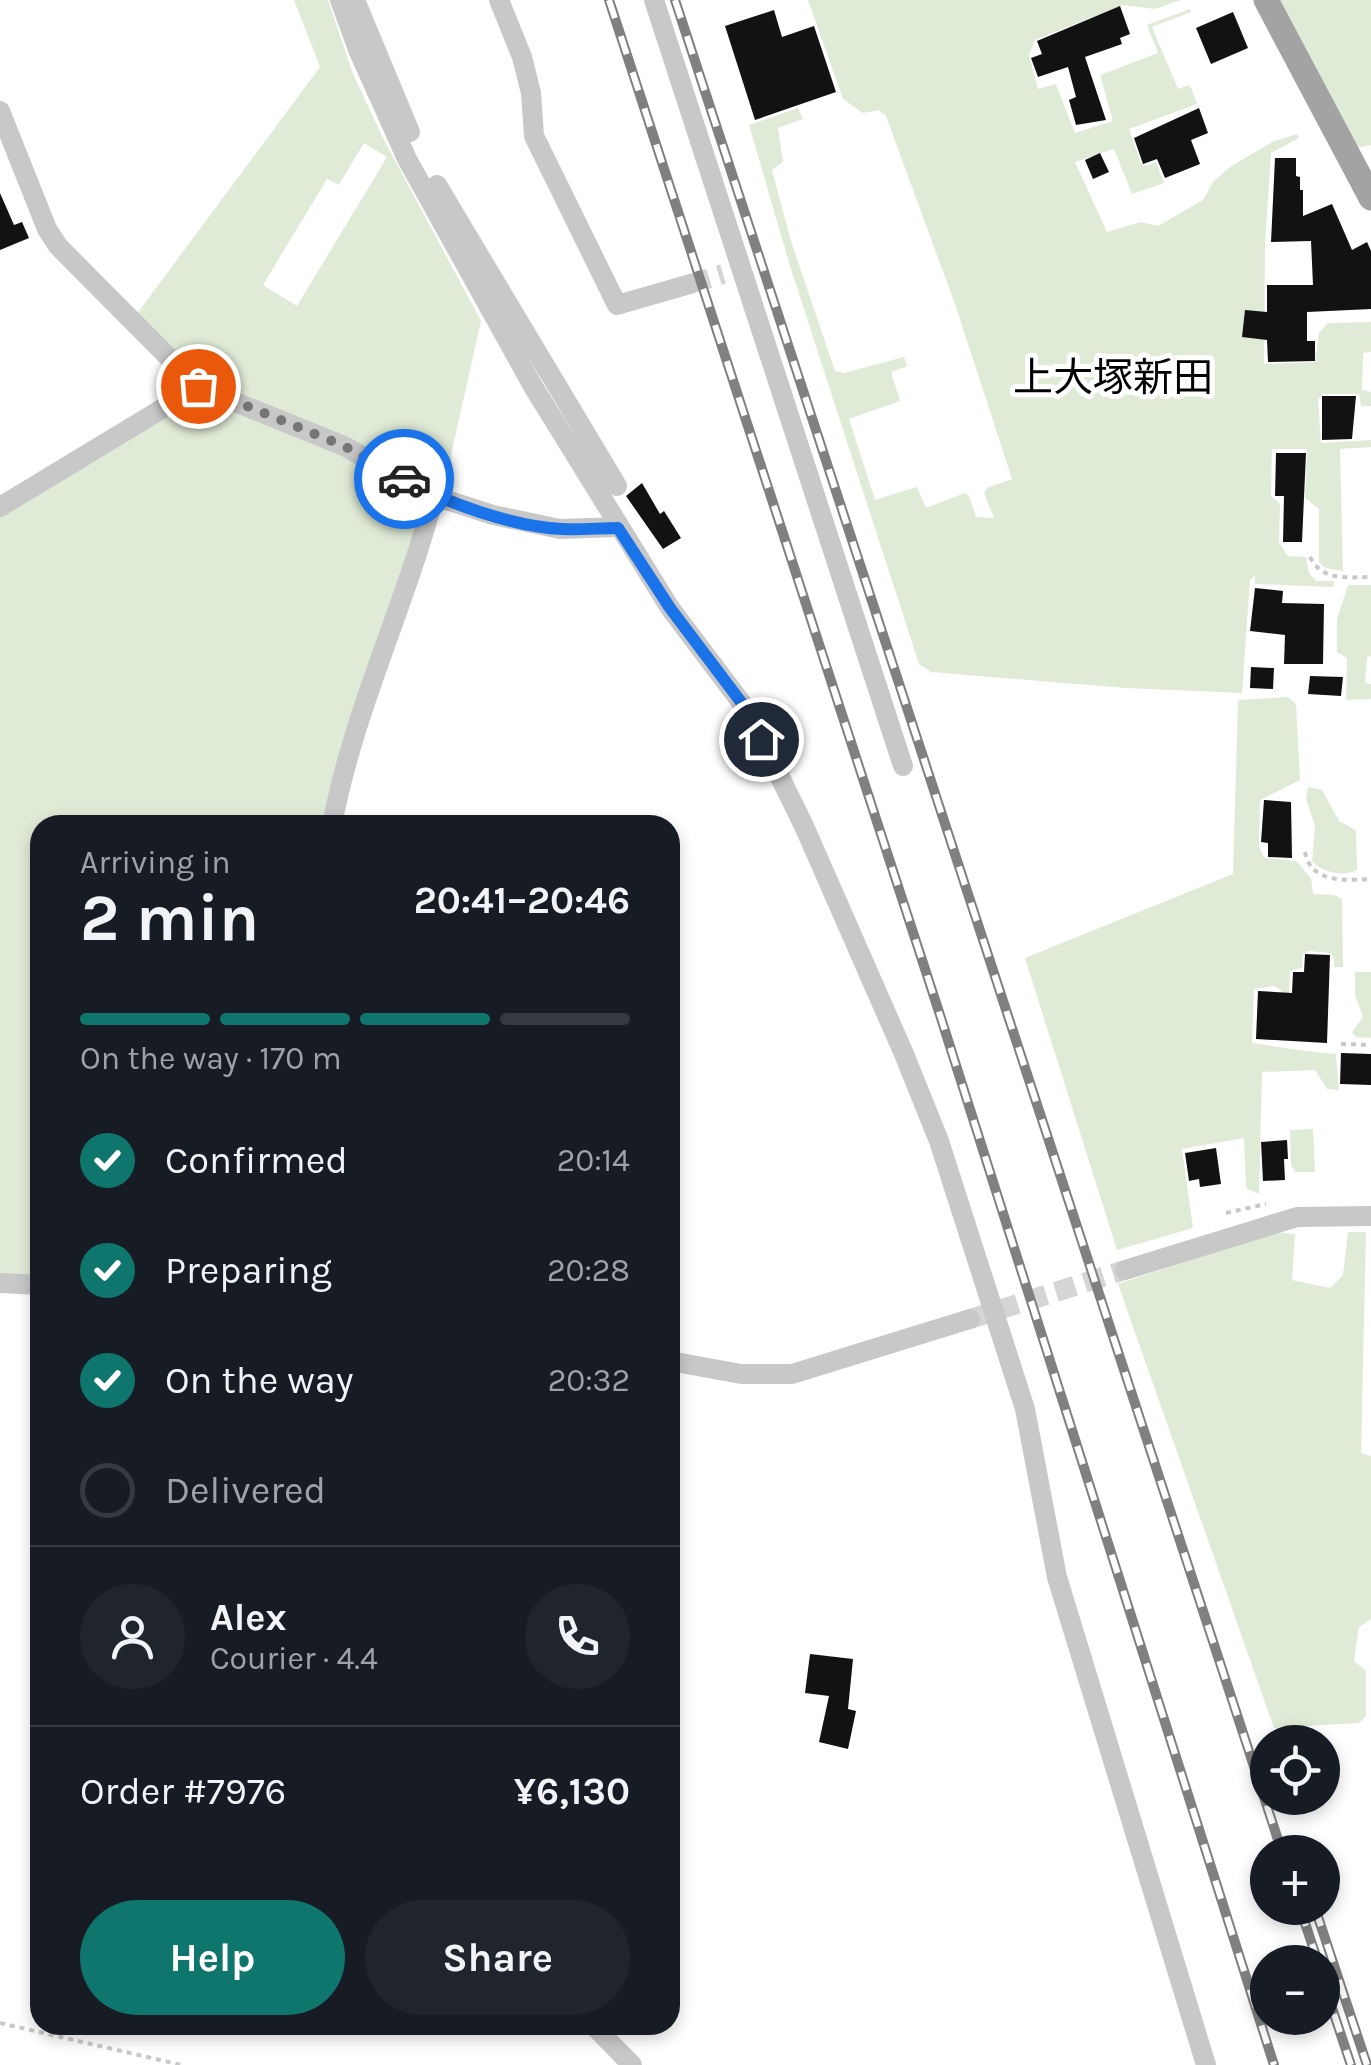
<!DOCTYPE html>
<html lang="en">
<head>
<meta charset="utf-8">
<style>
	:root { --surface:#171b24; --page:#20242c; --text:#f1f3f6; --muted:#9ea1a6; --line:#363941; --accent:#0f766e }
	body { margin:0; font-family:Karla,"Noto Sans JP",sans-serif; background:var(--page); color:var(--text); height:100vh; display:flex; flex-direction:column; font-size:38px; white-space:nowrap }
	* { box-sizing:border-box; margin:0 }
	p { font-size:32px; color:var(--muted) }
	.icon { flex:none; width:55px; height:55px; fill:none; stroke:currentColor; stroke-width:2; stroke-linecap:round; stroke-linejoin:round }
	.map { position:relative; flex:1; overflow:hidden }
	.drawer { position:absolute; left:30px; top:815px; width:650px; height:1220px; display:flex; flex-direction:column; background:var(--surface); border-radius:30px; box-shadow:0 5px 15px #0003 }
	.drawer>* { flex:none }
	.tools { position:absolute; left:1250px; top:1725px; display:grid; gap:20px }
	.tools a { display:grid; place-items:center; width:90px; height:90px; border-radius:50%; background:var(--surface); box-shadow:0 5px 15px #0003; font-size:50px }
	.pin { position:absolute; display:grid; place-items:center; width:85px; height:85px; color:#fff; margin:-42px; border:5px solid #fff; border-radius:50%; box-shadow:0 2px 10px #0007 }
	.courier { position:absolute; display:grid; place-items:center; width:100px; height:100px; margin:-50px; border:8px solid #1a73e8; border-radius:50%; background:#fff; color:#222; box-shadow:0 2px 12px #0007 }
	.head em { font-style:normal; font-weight:700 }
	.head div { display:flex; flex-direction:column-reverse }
	.head { display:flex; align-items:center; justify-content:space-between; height:170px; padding:0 50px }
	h1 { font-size:65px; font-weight:700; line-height:75px }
	.bar { display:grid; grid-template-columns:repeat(4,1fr); gap:15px 10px; align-content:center; height:120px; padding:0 50px }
	.bar i { height:12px; border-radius:8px; background:var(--line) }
	.bar .selected { background:var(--accent) }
	.bar p { grid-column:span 4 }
	.line { display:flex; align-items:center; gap:25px; padding:0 50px; border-top:2px solid var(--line) }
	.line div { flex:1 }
	.round { display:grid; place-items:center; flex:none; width:105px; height:105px; border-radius:52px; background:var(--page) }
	ol { padding:0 50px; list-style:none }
	li { display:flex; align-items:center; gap:30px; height:110px }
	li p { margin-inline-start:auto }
	li .icon { padding:10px; border-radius:50%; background:var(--accent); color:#fff; stroke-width:4 }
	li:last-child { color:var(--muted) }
	li i { width:55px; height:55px; border:5px solid var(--line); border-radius:50% }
	.primary-button { display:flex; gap:20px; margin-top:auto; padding:20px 50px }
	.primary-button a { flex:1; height:115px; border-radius:60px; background:var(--accent); color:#fff; font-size:40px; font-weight:700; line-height:115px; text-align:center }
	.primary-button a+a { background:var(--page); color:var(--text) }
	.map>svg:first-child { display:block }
</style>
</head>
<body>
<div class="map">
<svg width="1371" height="2065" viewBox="0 0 1371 2065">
	<rect width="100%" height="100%" fill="#fff"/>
	<g fill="#e0ebd7" fill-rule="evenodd">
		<path d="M294 0H328L353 74 383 138 481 321 451 455 453 495 201 379 136 315 320 67ZM364 143 387 157 297 306 263 285 327 179 339 185Z"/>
		<polygon points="808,0 1181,0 1155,9 1123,5 1035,40 1029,55 1038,89 1056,84 1075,133 1113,121 1100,75 1158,53 1147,25 1190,9 1191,12 1152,27 1178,89 1190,85 1197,104 1129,129 1141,163 1146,166 1156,162 1164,183 1132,194 1114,149 1075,162 1107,232 1141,222 1158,226 1203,200 1213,182 1230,167 1272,142 1297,134 1299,138 1271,153 1265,245 1264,364 1315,362 1319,333 1328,323 1371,322 1371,352 1363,353 1362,390 1371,392 1371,406 1361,406 1359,394 1323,394 1318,399 1321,443 1371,440 1371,447 1340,449 1343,571 1325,568 1319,562 1319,509 1305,498 1307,449 1272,449 1271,496 1280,504 1279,542 1288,556 1306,557 1309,573 1316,581 1334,581 1333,587 1255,584 1255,575 1250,580 1242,693 1126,688 931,672 919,664 790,266 749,125 798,108 803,119 778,128 783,162 772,170 790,238 835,371 844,373 904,357 907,366 891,372 900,401 849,419 875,500 917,487 926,508 965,493 969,496 976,517 994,518 984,493 987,488 1012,479 956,307 886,116 879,110 863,113 843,99"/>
		<polygon points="1277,0 1371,0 1371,145 1355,148"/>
		<polygon points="179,389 342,450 425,500 329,790 323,825 40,825 40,1285 0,1284 0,497"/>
		<polygon points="1348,585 1371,585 1371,656 1367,657 1365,683 1371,684 1371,699 1346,700 1347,658 1337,652 1337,619"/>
		<path d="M1288 697 1296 704 1300 780 1260 800 1259 846 1264 858 1296 861 1311 878 1313 894 1334 895 1342 899 1343 967H1334V958L1330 953 1308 951 1303 954 1302 968 1290 971 1288 1019H1281V990L1274 986 1254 989 1252 1043C1281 1047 1307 1052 1336 1054L1339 1090 1327 1089 1315 1070 1262 1072 1259 1194 1246 1188 1244 1138 1182 1149 1193 1228 1117 1250 1025 958 1233 874 1238 700Z"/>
		<path d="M1308 787 1322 790 1339 821 1356 830 1357 870C1344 877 1322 873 1312 861L1315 826 1306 799Z"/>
		<polygon points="1355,972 1371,972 1371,1038 1356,1037 1352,1032 1363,1017 1355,995"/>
		<polygon points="1313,1129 1315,1172 1295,1172 1291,1165 1290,1130"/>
		<polygon points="1276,1232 1295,1234 1292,1280 1330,1288 1343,1275 1348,1232 1366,1232 1361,1453 1371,1456 1371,1619 1359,1627 1354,1661 1366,1671 1366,1716 1359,1723 1274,1728 1118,1284"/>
	</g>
	<g fill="#121212">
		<polygon points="1120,6 1130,34 1120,38 1122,44 1085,57 1106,120 1076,125 1069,100 1076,97 1068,67 1038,77 1031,58 1042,54 1037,41"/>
		<polygon points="774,10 782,37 814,26 836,92 755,120 725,26"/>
		<polygon points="1233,12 1248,48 1211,64 1196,28"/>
		<polygon points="1199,108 1208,133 1191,140 1200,164 1165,178 1157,159 1143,164 1134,138"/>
		<polygon points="1100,153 1109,172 1093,179 1085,160"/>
		<polygon points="1275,158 1296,158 1296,176 1300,177 1300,190 1303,190 1303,216 1332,204 1352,250 1367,242 1371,251 1371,309 1307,312 1307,341 1315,341 1315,361 1268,362 1267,340 1242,337 1245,310 1267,312 1267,285 1313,285 1311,241 1271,242"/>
		<polygon points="0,193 14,225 22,222 29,238 0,250"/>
		<polygon points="1322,396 1356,396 1352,439 1322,440"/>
		<polygon points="1276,453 1306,453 1302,542 1283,542 1284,496 1275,496"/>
		<polygon points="642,483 660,514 664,511 681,538 663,549 626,496"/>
		<polygon points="1255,588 1283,591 1282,603 1324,604 1323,664 1284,664 1285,635 1250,631"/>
		<polygon points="1251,667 1274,668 1273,689 1250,688"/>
		<polygon points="1310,676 1343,677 1341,696 1308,694"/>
		<polygon points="1264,800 1291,802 1292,858 1268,857 1268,843 1261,842"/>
		<polygon points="1305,954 1330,955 1327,1043 1256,1039 1258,991 1292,993 1293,972 1304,972"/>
		<polygon points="1341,1053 1371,1054 1371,1085 1340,1084"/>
		<polygon points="1287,1140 1288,1159 1284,1159 1285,1180 1263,1181 1261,1142"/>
		<polygon points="1216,1148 1221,1184 1200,1187 1199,1179 1189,1181 1185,1153"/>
		<polygon points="810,1654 853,1659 848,1709 856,1711 848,1749 819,1742 829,1696 805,1693"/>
	</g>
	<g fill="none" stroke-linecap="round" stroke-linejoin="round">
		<g stroke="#d5d5d5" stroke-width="20" stroke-dasharray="20 10" stroke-linecap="butt">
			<polyline points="690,284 723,274"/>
			<polyline points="970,1319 1125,1270"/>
		</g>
		<g stroke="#c8c8c8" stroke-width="4" stroke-dasharray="5 5" stroke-linecap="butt">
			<path d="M1310 557C1323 582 1347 577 1371 577"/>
			<path d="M1305 852C1311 884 1346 880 1371 879"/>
			<polyline points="1341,1044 1371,1045"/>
			<polyline points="1226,1213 1266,1204"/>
			<polyline points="0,2023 182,2065"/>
		</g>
		<g stroke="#c8c8c8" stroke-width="20">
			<polyline points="340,0 359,52 407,159 534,388 670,608 747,710 804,826 904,1054 939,1141 1025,1409 1057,1577 1206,2065"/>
			<polyline points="355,0 410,132"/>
			<polyline points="499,0 522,57 531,93 534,136 617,305 690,284"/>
			<polyline points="654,0 903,766"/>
			<polyline points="0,111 47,229 58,246 198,387 344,446 434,496 493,515 560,529 618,527"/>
			<polyline points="437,185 617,486"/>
			<polyline points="0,507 198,387"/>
			<path d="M332 825C353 712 405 607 434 496"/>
			<polyline points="1125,1270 1297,1217 1371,1216"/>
			<polyline points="0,1283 40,1285"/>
			<polyline points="670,1361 741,1374 792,1374 970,1319"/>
			<polyline points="593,2025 632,2065"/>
		</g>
		<polyline stroke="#a3a3a3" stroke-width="25" points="1266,0 1371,198"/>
		<g stroke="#808080" stroke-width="10">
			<g id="rail">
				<polyline points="609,0 940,1015 1274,2065"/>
				<polyline points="675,0 1282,1852"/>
				<polyline points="1300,1908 1318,1962"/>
				<polyline points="1315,1908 1367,2065"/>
				<polyline points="1322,1978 1351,2065"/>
			</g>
		</g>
		<use href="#rail" stroke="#fff" stroke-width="6" stroke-dasharray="19" stroke-linecap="butt"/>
	</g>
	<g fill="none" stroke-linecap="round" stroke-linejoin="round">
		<polyline stroke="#757575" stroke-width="10" stroke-dasharray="0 18" points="198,386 344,446 404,479"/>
		<path stroke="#1a73e8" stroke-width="12" d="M404 479C445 503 515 527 562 529 581 530 600 528 618 528L670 608 747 710 761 739"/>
	</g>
	<g text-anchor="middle" stroke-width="10" stroke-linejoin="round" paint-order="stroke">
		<g font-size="40" fill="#000" stroke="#fff">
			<text x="1113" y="391">上大塚新田</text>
		</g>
	</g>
</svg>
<div class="tools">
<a><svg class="icon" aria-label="locate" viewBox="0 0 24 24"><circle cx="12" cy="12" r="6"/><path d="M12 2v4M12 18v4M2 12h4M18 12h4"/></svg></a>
<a>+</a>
<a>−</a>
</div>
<div class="pin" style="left:198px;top:386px;background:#ea580c"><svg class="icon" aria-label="bag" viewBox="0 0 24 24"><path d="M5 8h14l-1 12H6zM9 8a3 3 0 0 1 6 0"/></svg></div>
<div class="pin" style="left:761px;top:739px;background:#1f2937"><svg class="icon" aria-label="home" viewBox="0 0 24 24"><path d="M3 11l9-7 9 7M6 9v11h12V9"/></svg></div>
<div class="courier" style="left:404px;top:479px"><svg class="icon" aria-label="car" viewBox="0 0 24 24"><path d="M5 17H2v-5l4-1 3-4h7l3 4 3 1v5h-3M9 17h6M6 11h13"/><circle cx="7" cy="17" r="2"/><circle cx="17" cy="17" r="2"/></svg></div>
<section class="drawer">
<div class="head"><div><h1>2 min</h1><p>Arriving in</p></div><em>20:41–20:46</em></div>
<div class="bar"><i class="selected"></i><i class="selected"></i><i class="selected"></i><i></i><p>On the way · 170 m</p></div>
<ol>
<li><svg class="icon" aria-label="check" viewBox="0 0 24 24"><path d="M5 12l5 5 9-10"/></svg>Confirmed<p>20:14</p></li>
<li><svg class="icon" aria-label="check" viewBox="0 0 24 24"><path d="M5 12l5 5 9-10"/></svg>Preparing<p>20:28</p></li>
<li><svg class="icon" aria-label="check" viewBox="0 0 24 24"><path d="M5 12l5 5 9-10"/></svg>On the way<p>20:32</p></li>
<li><i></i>Delivered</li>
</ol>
<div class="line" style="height:180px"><a class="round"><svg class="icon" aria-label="person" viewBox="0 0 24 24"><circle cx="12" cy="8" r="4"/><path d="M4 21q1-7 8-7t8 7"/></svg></a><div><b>Alex</b><p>Courier · 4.4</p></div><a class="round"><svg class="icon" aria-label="phone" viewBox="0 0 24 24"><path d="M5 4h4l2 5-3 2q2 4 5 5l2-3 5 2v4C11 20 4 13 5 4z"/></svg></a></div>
<div class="line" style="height:130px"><div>Order #7976</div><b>¥6,130</b></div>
<div class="primary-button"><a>Help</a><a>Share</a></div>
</section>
</div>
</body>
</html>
